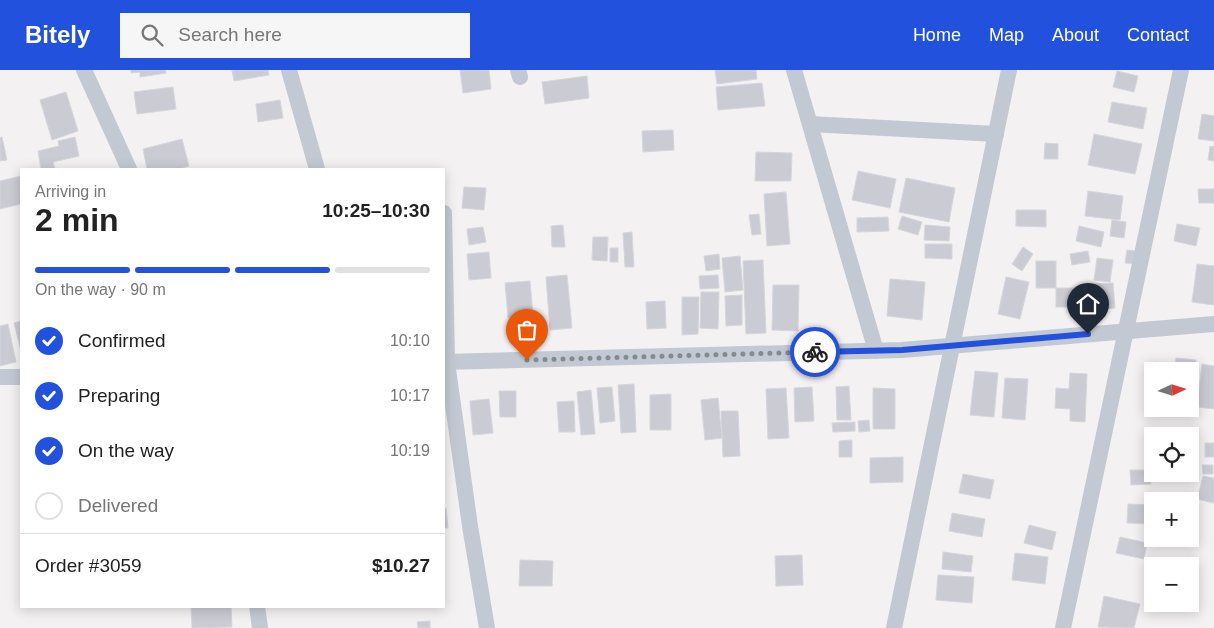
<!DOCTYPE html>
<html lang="en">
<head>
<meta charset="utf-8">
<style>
	:root { --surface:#fff; --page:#f6f6f6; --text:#222; --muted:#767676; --line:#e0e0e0; --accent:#2252dd }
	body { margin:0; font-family:Helvetica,sans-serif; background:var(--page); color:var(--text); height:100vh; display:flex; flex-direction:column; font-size:19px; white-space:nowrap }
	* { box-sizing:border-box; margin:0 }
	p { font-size:16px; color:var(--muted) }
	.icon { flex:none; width:28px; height:28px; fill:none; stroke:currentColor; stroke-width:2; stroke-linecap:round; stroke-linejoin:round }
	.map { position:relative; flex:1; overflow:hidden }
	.sheet { position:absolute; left:20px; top:98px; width:425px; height:440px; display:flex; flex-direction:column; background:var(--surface); border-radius:0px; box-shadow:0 2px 12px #0003 }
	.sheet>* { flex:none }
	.needle { width:32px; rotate:86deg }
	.tools { position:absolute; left:1144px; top:292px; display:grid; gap:10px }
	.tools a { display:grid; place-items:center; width:55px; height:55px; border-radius:0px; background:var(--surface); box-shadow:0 2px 12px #0003; font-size:25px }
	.pin { position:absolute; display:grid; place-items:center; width:42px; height:42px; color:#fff; margin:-51px -21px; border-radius:50% 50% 50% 0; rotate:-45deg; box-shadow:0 0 5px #0007 }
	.pin .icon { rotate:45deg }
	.courier { position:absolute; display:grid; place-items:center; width:50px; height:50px; margin:-25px; border:4px solid #2252dd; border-radius:50%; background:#fff; color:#222; box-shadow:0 1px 6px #0007 }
	.headline em { font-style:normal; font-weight:600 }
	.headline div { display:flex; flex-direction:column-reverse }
	.headline { display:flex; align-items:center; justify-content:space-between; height:85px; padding:0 15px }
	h1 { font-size:32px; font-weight:600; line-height:38px }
	.bar { display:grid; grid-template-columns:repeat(4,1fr); gap:8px 5px; align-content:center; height:60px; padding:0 15px }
	.bar i { height:6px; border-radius:4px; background:var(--line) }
	.bar .on { background:var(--accent) }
	.bar p { grid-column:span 4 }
	.line { display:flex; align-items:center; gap:12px; padding:0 15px; border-top:1px solid var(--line) }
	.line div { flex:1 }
	ol { padding:0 15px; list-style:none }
	li { display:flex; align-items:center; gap:15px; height:55px }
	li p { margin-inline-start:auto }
	li .icon { padding:5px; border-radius:50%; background:var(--accent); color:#fff; stroke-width:4 }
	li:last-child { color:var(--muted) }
	li i { width:28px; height:28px; border:2px solid var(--line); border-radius:50% }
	header { display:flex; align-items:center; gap:30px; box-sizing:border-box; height:70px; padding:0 25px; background:var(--accent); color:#fff }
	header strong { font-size:24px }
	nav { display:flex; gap:28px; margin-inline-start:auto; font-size:18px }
	.search { width:350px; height:45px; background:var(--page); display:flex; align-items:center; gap:12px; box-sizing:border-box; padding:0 18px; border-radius:0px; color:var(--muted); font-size:19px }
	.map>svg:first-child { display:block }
</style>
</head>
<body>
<header>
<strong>Bitely</strong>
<div class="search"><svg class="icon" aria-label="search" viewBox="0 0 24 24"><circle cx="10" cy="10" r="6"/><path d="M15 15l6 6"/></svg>Search here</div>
<nav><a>Home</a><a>Map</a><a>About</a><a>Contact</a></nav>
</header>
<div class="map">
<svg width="1214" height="558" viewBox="0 0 1214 558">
	<rect width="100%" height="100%" fill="#f3f1f1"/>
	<g fill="#cbccd3" stroke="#d5d6dc">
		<polygon points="131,0 165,0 166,3 140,7 140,2 131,3"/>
		<polygon points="232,0 268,0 269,5 234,11"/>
		<polygon points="460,0 489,0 491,19 463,23"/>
		<polygon points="715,0 756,0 757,9 717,14"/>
		<polygon points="1117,1 1138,6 1134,22 1113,17"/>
		<polygon points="587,6 589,28 545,34 542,12"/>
		<polygon points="762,13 765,36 718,40 716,17"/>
		<polygon points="173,17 176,39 137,44 134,22"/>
		<polygon points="66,22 78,61 52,70 40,30"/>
		<polygon points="280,30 283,48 258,52 256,34"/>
		<polygon points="1112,32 1147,38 1143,59 1108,52"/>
		<polygon points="1202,44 1214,46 1214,71 1198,69"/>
		<polygon points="673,60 674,80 643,82 642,61"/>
		<polygon points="1094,64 1142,74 1135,104 1088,95"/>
		<polygon points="2,67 7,90 0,91 0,68"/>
		<polygon points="75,67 79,86 53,92 55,99 41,99 38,81 59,76 58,71"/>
		<polygon points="182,69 189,96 179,99 147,99 143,79"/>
		<polygon points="1045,73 1058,74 1058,89 1044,89"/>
		<polygon points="1210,76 1214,77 1214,91 1208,90"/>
		<polygon points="756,82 792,83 791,111 755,111"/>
		<polygon points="858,101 896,109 890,138 852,130"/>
		<polygon points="21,106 21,134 0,139 0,111"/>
		<polygon points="906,108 955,118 949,152 899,142"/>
		<polygon points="464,117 486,118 484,140 462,138"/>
		<polygon points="1198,119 1214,119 1214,133 1199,133"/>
		<polygon points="1088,121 1123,126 1120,150 1085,146"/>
		<polygon points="786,122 790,174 767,176 764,124"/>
		<polygon points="1016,140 1046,140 1046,157 1016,156"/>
		<polygon points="759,144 761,164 752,165 749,145"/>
		<polygon points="902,146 922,152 918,165 898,159"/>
		<polygon points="888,147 889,161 857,162 857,148"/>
		<polygon points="1112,150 1126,152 1124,168 1110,166"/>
		<polygon points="1177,154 1200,158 1196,176 1174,171"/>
		<polygon points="563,155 565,177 552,177 551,156"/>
		<polygon points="925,155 950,157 949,171 924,170"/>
		<polygon points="1079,156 1104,162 1101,177 1076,171"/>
		<polygon points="483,157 486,172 469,175 467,159"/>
		<polygon points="632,162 634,197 625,197 623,163"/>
		<polygon points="593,167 608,167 607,191 592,190"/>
		<polygon points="925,174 952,174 952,189 925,188"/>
		<polygon points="1023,177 1033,184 1022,201 1012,194"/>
		<rect x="610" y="178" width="8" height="14"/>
		<polygon points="1127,180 1137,181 1136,194 1125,193"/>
		<polygon points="1088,181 1090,192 1072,195 1070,184"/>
		<polygon points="489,182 491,208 469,210 467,184"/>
		<polygon points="719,184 720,199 706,201 704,186"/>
		<polygon points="740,186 743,220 725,222 722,188"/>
		<polygon points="1097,188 1113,190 1110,212 1094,210"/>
		<polygon points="763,190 766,263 746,264 743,191"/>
		<rect x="1036" y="191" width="20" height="27"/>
		<polygon points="1197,194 1214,196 1214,235 1192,232"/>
		<polygon points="567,205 572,258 550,260 546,207"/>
		<polygon points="718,205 719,218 700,219 699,206"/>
		<polygon points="1006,207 1029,212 1020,249 998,244"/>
		<polygon points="890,209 925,212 922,250 887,246"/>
		<polygon points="530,211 533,245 508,248 505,213"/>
		<polygon points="1113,213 1115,238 1092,240 1090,214"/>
		<polygon points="773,215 799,215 798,261 772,260"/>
		<rect x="1056" y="218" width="22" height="19"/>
		<polygon points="701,222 719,222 718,259 700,258"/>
		<polygon points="742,225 742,255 726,256 725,226"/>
		<polygon points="682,227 699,227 698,264 682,265"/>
		<polygon points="665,231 666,258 647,259 646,232"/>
		<polygon points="21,251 21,281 14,253"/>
		<polygon points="8,254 16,292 0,296 0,256"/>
		<polygon points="1176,288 1196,290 1192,333 1190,333 1190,301 1175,301"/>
		<polygon points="1155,292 1170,294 1170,301 1154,301"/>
		<polygon points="1202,294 1214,296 1214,339 1197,337"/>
		<polygon points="975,301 998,303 994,347 970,345"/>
		<polygon points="1070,303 1087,304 1085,352 1070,351 1070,339 1055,338 1056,318 1069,319"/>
		<polygon points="1005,308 1028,309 1025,350 1002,348"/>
		<polygon points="634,314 636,362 621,363 618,315"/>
		<polygon points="849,316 851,350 837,350 836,317"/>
		<polygon points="612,317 615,351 600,353 597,318"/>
		<polygon points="812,317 814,351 795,352 794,318"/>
		<polygon points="786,318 789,368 768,369 766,319"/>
		<polygon points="873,318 895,319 895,359 873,359"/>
		<polygon points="591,320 595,364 581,365 577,322"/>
		<polygon points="499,321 516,321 516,347 500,347"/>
		<polygon points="671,324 671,360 650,360 650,325"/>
		<polygon points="718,328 722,368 705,370 701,330"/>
		<polygon points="489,329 493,363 473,365 470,331"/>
		<polygon points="574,331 575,362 559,362 557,332"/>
		<polygon points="721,341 738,341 740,386 723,387"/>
		<polygon points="869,350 870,361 859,362 858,351"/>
		<polygon points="855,352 855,361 833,362 832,353"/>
		<polygon points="852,370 852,387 839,387 839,371"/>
		<rect x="1205" y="373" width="9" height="14"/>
		<polygon points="903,387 903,412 870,413 870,388"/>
		<polygon points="1202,395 1213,395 1213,404 1203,404"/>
		<polygon points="1130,400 1150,400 1151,414 1131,415"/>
		<polygon points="963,404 994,410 990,429 959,423"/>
		<polygon points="1203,406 1214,408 1214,433 1197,429"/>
		<polygon points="1128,434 1152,435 1152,454 1127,453"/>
		<polygon points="444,438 446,438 448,458 444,458"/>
		<polygon points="952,443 985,449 982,467 949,461"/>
		<polygon points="1029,455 1056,462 1052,480 1024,473"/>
		<polygon points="1120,467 1147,473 1144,489 1116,483"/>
		<polygon points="943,482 973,486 971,502 942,499"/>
		<polygon points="1015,483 1048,487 1045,514 1012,510"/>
		<polygon points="802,485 803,515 776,516 775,486"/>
		<polygon points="520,490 553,491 552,516 519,516"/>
		<polygon points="938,505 974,507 972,533 936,530"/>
		<polygon points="1104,526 1140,534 1134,558 1098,557"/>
		<polygon points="191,536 231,536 232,557 192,558"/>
		<polygon points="430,551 430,558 418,558 417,552"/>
	</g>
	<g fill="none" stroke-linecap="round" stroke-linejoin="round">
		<g stroke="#c3c9d2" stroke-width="16">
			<polyline points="84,0 129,99"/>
			<polyline points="289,0 317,99"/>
			<polyline points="518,0 520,7"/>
			<polyline points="794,0 876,281"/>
			<polyline points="810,54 996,64"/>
			<polyline points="444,143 447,292 470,456 487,558"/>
			<polyline points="444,292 902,280 1214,254"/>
			<polyline points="0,307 21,307"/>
			<polyline points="257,536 260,558"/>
			<polyline points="894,558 1009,0"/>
			<polyline points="1063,558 1181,0"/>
		</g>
	</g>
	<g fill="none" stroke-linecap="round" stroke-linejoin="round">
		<polyline stroke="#858991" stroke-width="5" stroke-dasharray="0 9" points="527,290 815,282"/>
		<polyline stroke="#2252dd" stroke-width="6" points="815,282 902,280 1088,264"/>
	</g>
</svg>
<div class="tools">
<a><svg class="needle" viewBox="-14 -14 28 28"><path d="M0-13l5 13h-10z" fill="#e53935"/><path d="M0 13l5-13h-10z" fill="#767676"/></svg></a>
<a><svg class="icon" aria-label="locate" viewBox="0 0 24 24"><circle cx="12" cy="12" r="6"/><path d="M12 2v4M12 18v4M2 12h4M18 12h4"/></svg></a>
<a>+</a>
<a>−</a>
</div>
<div class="pin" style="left:527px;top:290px;background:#ea580c"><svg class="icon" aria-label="bag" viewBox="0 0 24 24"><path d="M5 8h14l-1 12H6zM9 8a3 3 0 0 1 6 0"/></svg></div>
<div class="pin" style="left:1088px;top:264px;background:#1f2937"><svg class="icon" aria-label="home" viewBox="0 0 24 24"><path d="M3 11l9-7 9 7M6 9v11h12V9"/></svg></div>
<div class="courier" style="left:815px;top:282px"><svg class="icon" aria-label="bike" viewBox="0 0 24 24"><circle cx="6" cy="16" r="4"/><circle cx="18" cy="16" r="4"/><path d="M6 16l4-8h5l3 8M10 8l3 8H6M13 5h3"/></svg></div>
<section class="sheet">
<div class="headline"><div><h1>2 min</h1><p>Arriving in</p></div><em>10:25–10:30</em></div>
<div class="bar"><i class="on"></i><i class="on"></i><i class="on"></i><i></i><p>On the way · 90 m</p></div>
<ol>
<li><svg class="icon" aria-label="check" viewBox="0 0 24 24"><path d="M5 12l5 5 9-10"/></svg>Confirmed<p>10:10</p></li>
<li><svg class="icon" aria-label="check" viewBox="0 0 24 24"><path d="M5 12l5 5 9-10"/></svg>Preparing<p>10:17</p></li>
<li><svg class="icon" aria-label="check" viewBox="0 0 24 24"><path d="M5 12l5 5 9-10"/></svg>On the way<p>10:19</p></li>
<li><i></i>Delivered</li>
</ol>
<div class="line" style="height:65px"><div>Order #3059</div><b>$10.27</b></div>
</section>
</div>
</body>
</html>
